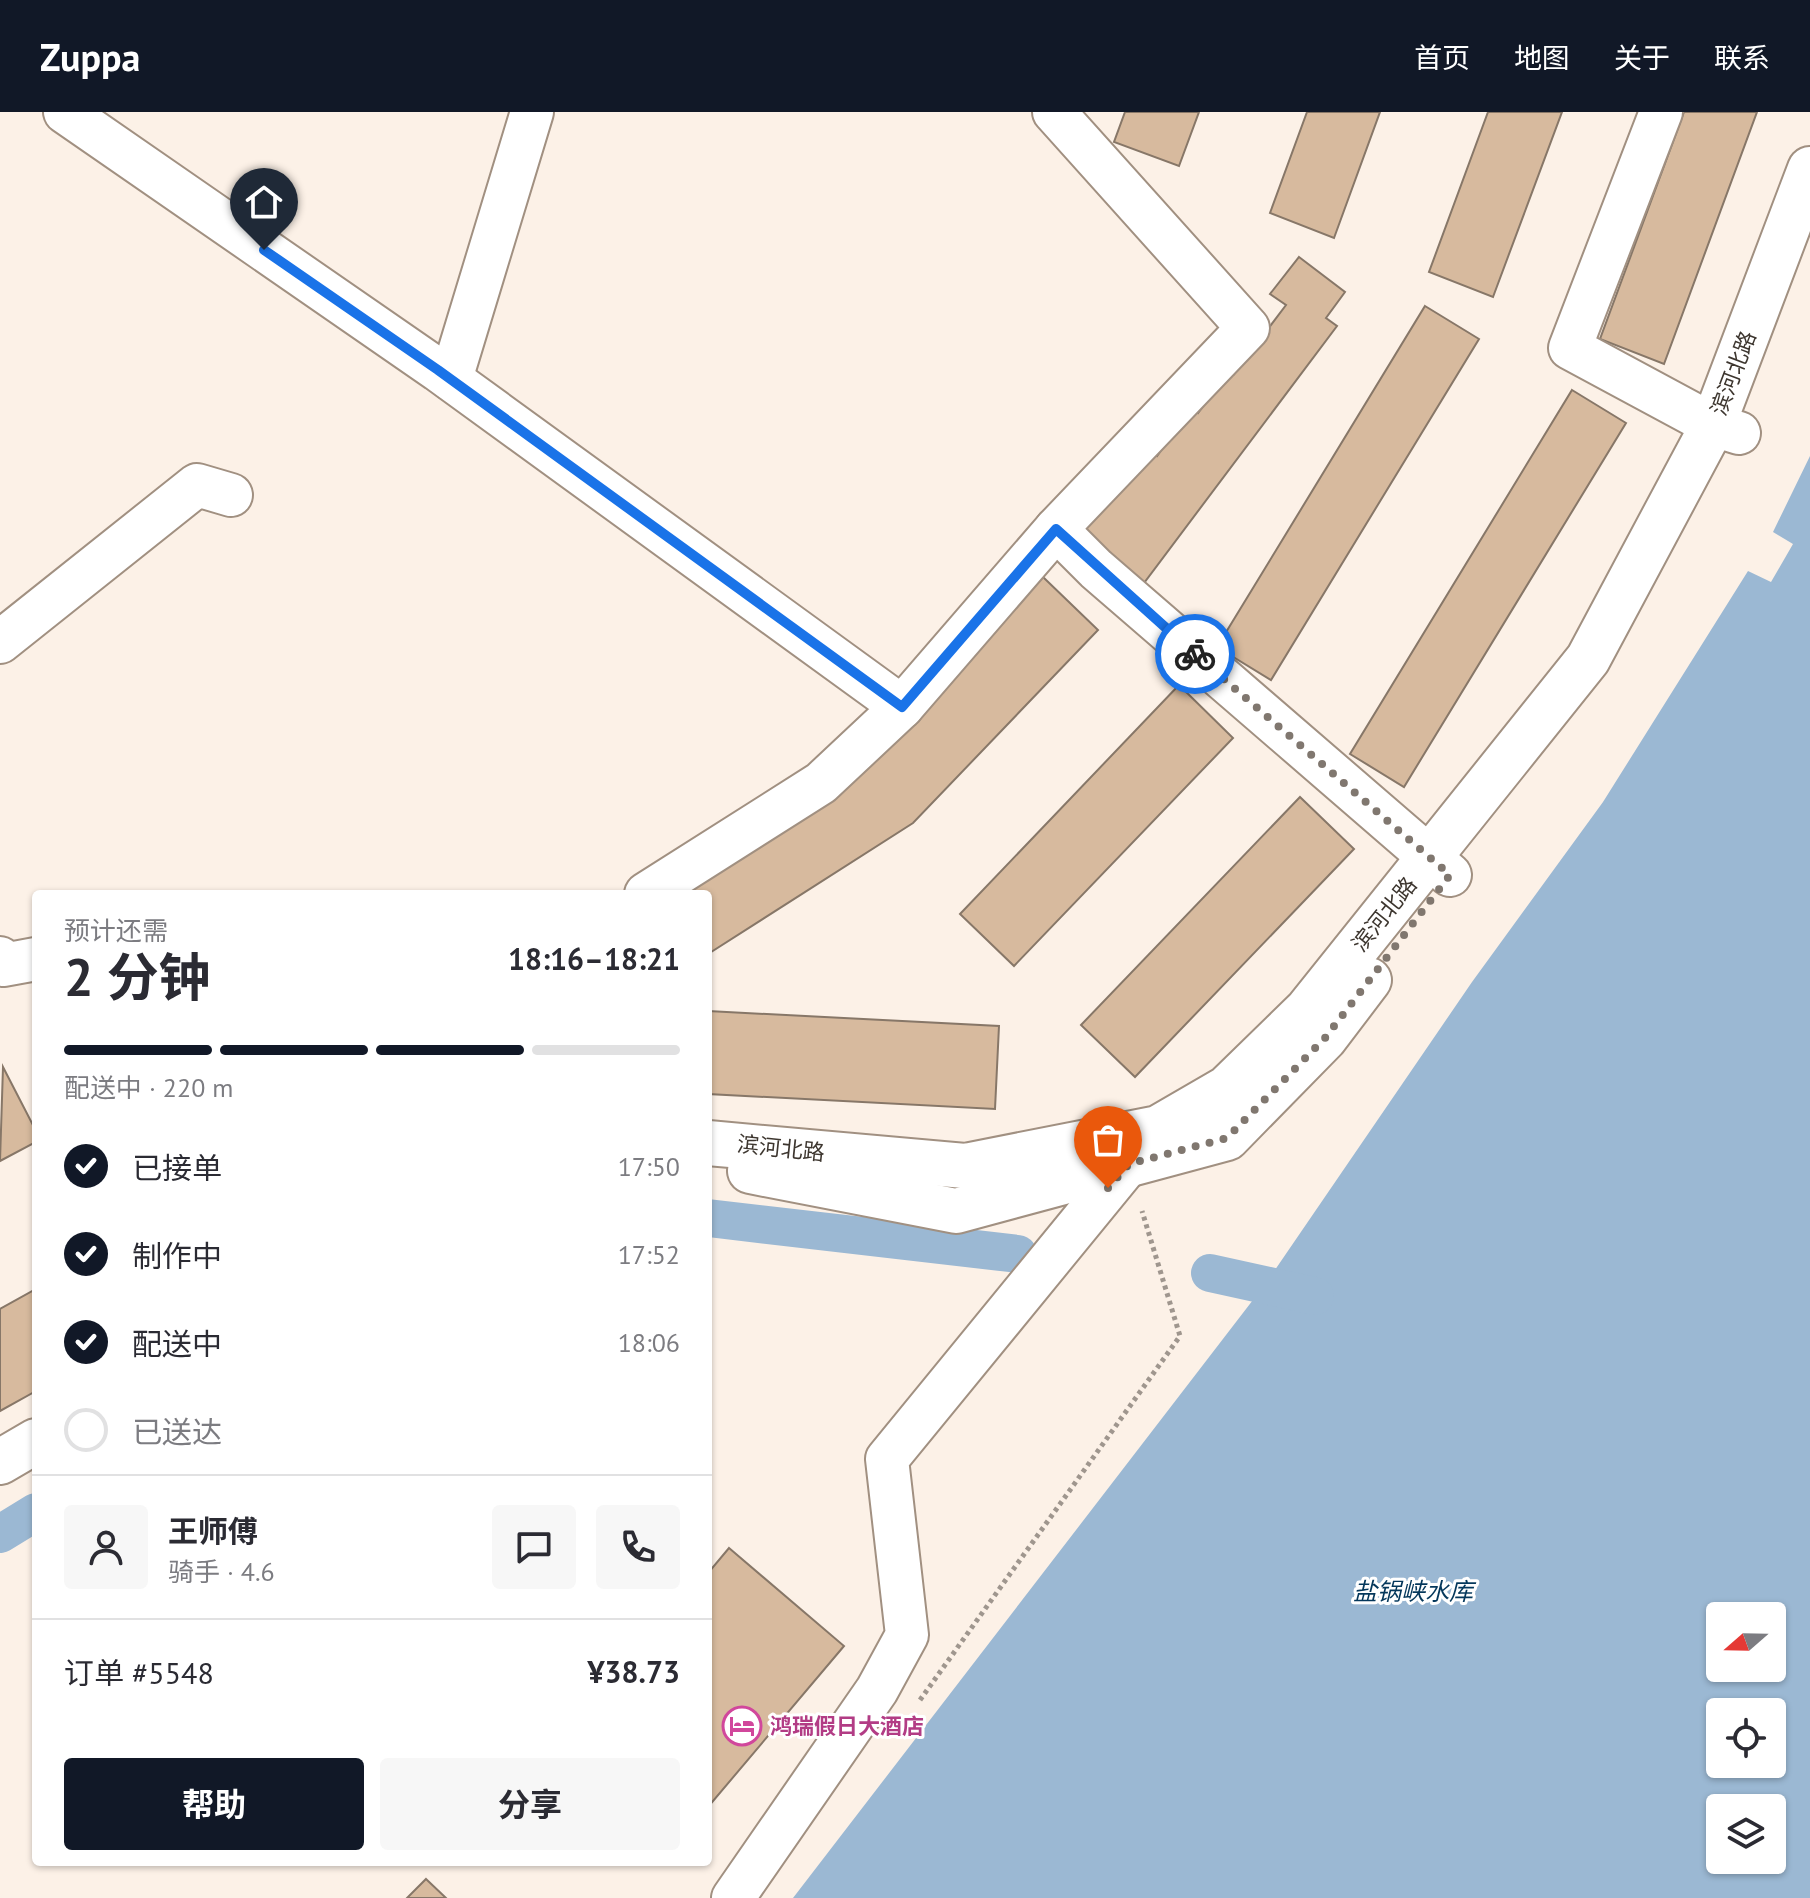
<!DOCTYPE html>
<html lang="zh">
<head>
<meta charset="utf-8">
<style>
	:root { --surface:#fff; --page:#f7f7f7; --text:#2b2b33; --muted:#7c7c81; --line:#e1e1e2; --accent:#111827 }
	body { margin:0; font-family:"PT Sans","Noto Sans SC",sans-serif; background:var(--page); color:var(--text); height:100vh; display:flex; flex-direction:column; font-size:30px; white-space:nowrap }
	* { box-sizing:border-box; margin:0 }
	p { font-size:26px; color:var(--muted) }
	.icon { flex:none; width:44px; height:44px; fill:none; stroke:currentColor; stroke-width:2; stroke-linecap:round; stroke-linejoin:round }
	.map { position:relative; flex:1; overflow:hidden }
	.drawer { position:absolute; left:32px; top:778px; width:680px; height:976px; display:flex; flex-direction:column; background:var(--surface); border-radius:8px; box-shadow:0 2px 6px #0004 }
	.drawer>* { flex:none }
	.needle { width:52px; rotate:250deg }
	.fabs { position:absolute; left:1706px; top:1490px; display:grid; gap:16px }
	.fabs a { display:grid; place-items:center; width:80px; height:80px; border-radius:8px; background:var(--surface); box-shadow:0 2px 6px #0004; font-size:40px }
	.pin { position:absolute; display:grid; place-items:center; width:68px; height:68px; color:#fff; margin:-82px -34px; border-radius:50% 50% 50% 0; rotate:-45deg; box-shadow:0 0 8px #0007 }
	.pin .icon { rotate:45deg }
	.courier { position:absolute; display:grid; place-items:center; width:80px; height:80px; margin:-40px; border:6px solid #1a73e8; border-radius:50%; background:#fff; color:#222; box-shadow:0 2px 10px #0007 }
	.summary em { font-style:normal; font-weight:700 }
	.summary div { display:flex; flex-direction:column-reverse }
	.summary { display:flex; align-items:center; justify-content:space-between; height:136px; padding:0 32px }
	h1 { font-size:52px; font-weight:700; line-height:60px }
	.bar { display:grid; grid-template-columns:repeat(4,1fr); gap:12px 8px; align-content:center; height:96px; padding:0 32px }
	.bar i { height:10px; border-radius:6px; background:var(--line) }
	.bar .selected { background:var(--accent) }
	.bar p { grid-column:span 4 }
	.line { display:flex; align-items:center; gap:20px; padding:0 32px; border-top:2px solid var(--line) }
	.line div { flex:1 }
	.round { display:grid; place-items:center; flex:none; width:84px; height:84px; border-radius:8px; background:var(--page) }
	ol { padding:0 32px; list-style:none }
	li { display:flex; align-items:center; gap:24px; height:88px }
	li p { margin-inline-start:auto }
	li .icon { padding:8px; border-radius:50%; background:var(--accent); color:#fff; stroke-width:4 }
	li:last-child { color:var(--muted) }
	li i { width:44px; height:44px; border:4px solid var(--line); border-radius:50% }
	.cta { display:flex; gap:16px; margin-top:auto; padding:16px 32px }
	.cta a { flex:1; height:92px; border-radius:8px; background:var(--accent); color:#fff; font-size:32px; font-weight:700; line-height:92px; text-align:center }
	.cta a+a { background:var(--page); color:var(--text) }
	header { display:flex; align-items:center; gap:48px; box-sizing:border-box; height:112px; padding:0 40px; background:var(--accent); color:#fff }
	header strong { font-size:38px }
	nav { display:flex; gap:44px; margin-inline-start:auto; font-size:28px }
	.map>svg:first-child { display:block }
</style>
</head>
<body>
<header>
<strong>Zuppa</strong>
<nav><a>首页</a><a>地图</a><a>关于</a><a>联系</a></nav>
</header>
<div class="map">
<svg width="1810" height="1786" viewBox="0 0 1810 1786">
	<rect width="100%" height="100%" fill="#fcf1e7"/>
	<path fill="#9bb8d3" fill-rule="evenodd" d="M1810 344V1786H793L1266 1171 1472 870 1603 690 1748 459 1771 470 1793 432 1773 420ZM1720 1504H1772V1556H1720ZM1720 1600H1772V1652H1720ZM1720 1696H1772V1748H1720Z"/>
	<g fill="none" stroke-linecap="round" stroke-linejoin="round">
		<g stroke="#9bb8d3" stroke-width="38">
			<polyline points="708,1106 1018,1142"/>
			<polyline points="1210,1161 1315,1184"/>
			<polyline points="0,1422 36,1400"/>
		</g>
	</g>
	<g fill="#d7ba9e" stroke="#877768" stroke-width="2">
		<polygon points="1125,0 1199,0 1179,54 1114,30"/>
		<polygon points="1307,0 1380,0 1334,126 1270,101"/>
		<polygon points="1488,0 1562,0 1493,185 1429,160"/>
		<polygon points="1684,0 1757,0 1664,252 1600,227"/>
		<polygon points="1299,145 1345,180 1326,206 1337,214 1141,475 1070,421 1148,337 1157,344 1192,296 1198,301 1230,259 1234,262 1286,193 1270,182"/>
		<polygon points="1425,194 1479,227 1271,568 1217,535"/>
		<polygon points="1572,278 1626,311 1404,675 1350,642"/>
		<polygon points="1043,465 1098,518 913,711 708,842 708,782 670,782 858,658"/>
		<polygon points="1179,573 1233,626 1014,854 960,802"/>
		<polygon points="1300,685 1354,737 1135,965 1081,913"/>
		<polygon points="708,899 999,914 995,997 708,982"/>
		<polygon points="3,955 36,1019 36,1030 0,1049"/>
		<polygon points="36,1177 36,1279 0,1299 0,1197"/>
		<polygon points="729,1436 844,1534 708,1695 708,1461"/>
		<polygon points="426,1767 446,1786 407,1786"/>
	</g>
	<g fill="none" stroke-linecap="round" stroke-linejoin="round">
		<g stroke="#a19081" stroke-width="46">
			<g id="minor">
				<polyline points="65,0 438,258 902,595 821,671 646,782"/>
				<polyline points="1661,0 1570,236 1713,313 1739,321"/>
				<polyline points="451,267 532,0"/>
				<polyline points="1056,417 1096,457 1450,763"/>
				<polyline points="0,530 197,373 231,383"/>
				<polyline points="902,595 1056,417 1248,216 1054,0"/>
				<polyline points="0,846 3,853 36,847"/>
				<polyline points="733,1786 877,1578 907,1523 887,1347 1139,1039"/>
			</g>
		</g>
		<g stroke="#a19081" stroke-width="48">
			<g id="major">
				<polyline points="708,1031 965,1054 1158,1016 1227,976 1307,898 1588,547 1713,313 1810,57"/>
				<polyline points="750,1059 956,1099 1227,1026 1325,926 1369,868"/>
				<polyline points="0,1350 36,1329"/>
			</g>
		</g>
		<polyline stroke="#9f968e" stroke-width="5" stroke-dasharray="4 4" stroke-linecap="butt" points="920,1588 1180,1224 1142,1099"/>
		<use href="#minor" stroke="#fff" stroke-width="42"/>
		<use href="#major" stroke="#fff" stroke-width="44"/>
	</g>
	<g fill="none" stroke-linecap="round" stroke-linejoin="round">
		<polyline stroke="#80776f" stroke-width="8" stroke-dasharray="0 14.4" points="1108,1076 1129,1052 1227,1026 1325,926 1450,763 1195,542"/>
		<polyline stroke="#1a73e8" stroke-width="10" points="264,138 438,258 902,595 1056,417 1195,542"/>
	</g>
	<defs>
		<g id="hotel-ring" transform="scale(2)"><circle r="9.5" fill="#fff" stroke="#d1479c" stroke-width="1.5"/><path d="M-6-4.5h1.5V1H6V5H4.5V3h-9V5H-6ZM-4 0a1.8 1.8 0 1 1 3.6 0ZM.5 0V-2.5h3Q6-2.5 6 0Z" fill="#d1479c"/></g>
	</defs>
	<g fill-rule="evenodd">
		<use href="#hotel-ring" x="742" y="1614"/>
	</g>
	<g text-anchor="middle" stroke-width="6" stroke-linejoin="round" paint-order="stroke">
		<g font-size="22" fill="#3d362f" stroke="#fff">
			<text transform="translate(1733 261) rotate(-69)" y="8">滨河北路</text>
			<text transform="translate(1384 802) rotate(-51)" y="8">滨河北路</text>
			<text transform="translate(781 1036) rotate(6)" y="8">滨河北路</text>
		</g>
		<g font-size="22" font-weight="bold" fill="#b23c85" stroke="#fff" text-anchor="start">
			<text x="770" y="1622">鸿瑞假日大酒店</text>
		</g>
		<g font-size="24" font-style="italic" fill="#04375b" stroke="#fff">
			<text x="1413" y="1488">盐锅峡水库</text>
		</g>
	</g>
</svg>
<div class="fabs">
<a><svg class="needle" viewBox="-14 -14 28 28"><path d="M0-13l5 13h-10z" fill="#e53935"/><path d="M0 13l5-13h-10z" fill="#7c7c81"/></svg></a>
<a><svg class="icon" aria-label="locate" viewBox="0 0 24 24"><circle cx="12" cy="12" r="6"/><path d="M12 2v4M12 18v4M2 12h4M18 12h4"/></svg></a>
<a><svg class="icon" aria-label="layers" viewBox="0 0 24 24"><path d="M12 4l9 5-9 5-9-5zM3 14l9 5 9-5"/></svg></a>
</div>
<div class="pin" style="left:1108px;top:1076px;background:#ea580c"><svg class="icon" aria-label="bag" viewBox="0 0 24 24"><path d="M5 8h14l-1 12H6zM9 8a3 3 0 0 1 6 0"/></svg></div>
<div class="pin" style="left:264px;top:138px;background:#1f2937"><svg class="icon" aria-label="home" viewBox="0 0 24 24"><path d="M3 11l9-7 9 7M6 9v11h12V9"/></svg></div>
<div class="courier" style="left:1195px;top:542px"><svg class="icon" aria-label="bike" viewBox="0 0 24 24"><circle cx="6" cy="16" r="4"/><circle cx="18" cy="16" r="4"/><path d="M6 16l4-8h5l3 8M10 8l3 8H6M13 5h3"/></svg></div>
<section class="drawer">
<div class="summary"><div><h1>2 分钟</h1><p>预计还需</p></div><em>18:16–18:21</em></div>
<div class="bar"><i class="selected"></i><i class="selected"></i><i class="selected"></i><i></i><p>配送中 · 220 m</p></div>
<ol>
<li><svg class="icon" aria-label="check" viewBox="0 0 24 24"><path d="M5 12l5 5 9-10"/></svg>已接单<p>17:50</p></li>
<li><svg class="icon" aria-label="check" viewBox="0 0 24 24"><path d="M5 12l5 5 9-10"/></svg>制作中<p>17:52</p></li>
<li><svg class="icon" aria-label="check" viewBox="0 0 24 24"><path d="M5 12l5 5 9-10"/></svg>配送中<p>18:06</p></li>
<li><i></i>已送达</li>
</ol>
<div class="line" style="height:144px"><a class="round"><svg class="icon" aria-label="person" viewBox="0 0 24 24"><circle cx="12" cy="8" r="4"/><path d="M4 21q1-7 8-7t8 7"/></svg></a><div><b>王师傅</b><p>骑手 · 4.6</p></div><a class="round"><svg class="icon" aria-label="chat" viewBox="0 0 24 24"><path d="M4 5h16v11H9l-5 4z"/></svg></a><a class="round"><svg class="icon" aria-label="phone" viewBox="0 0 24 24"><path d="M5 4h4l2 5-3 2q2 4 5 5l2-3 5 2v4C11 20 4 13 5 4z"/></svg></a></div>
<div class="line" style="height:104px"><div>订单 #5548</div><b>¥38.73</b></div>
<div class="cta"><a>帮助</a><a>分享</a></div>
</section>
</div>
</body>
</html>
